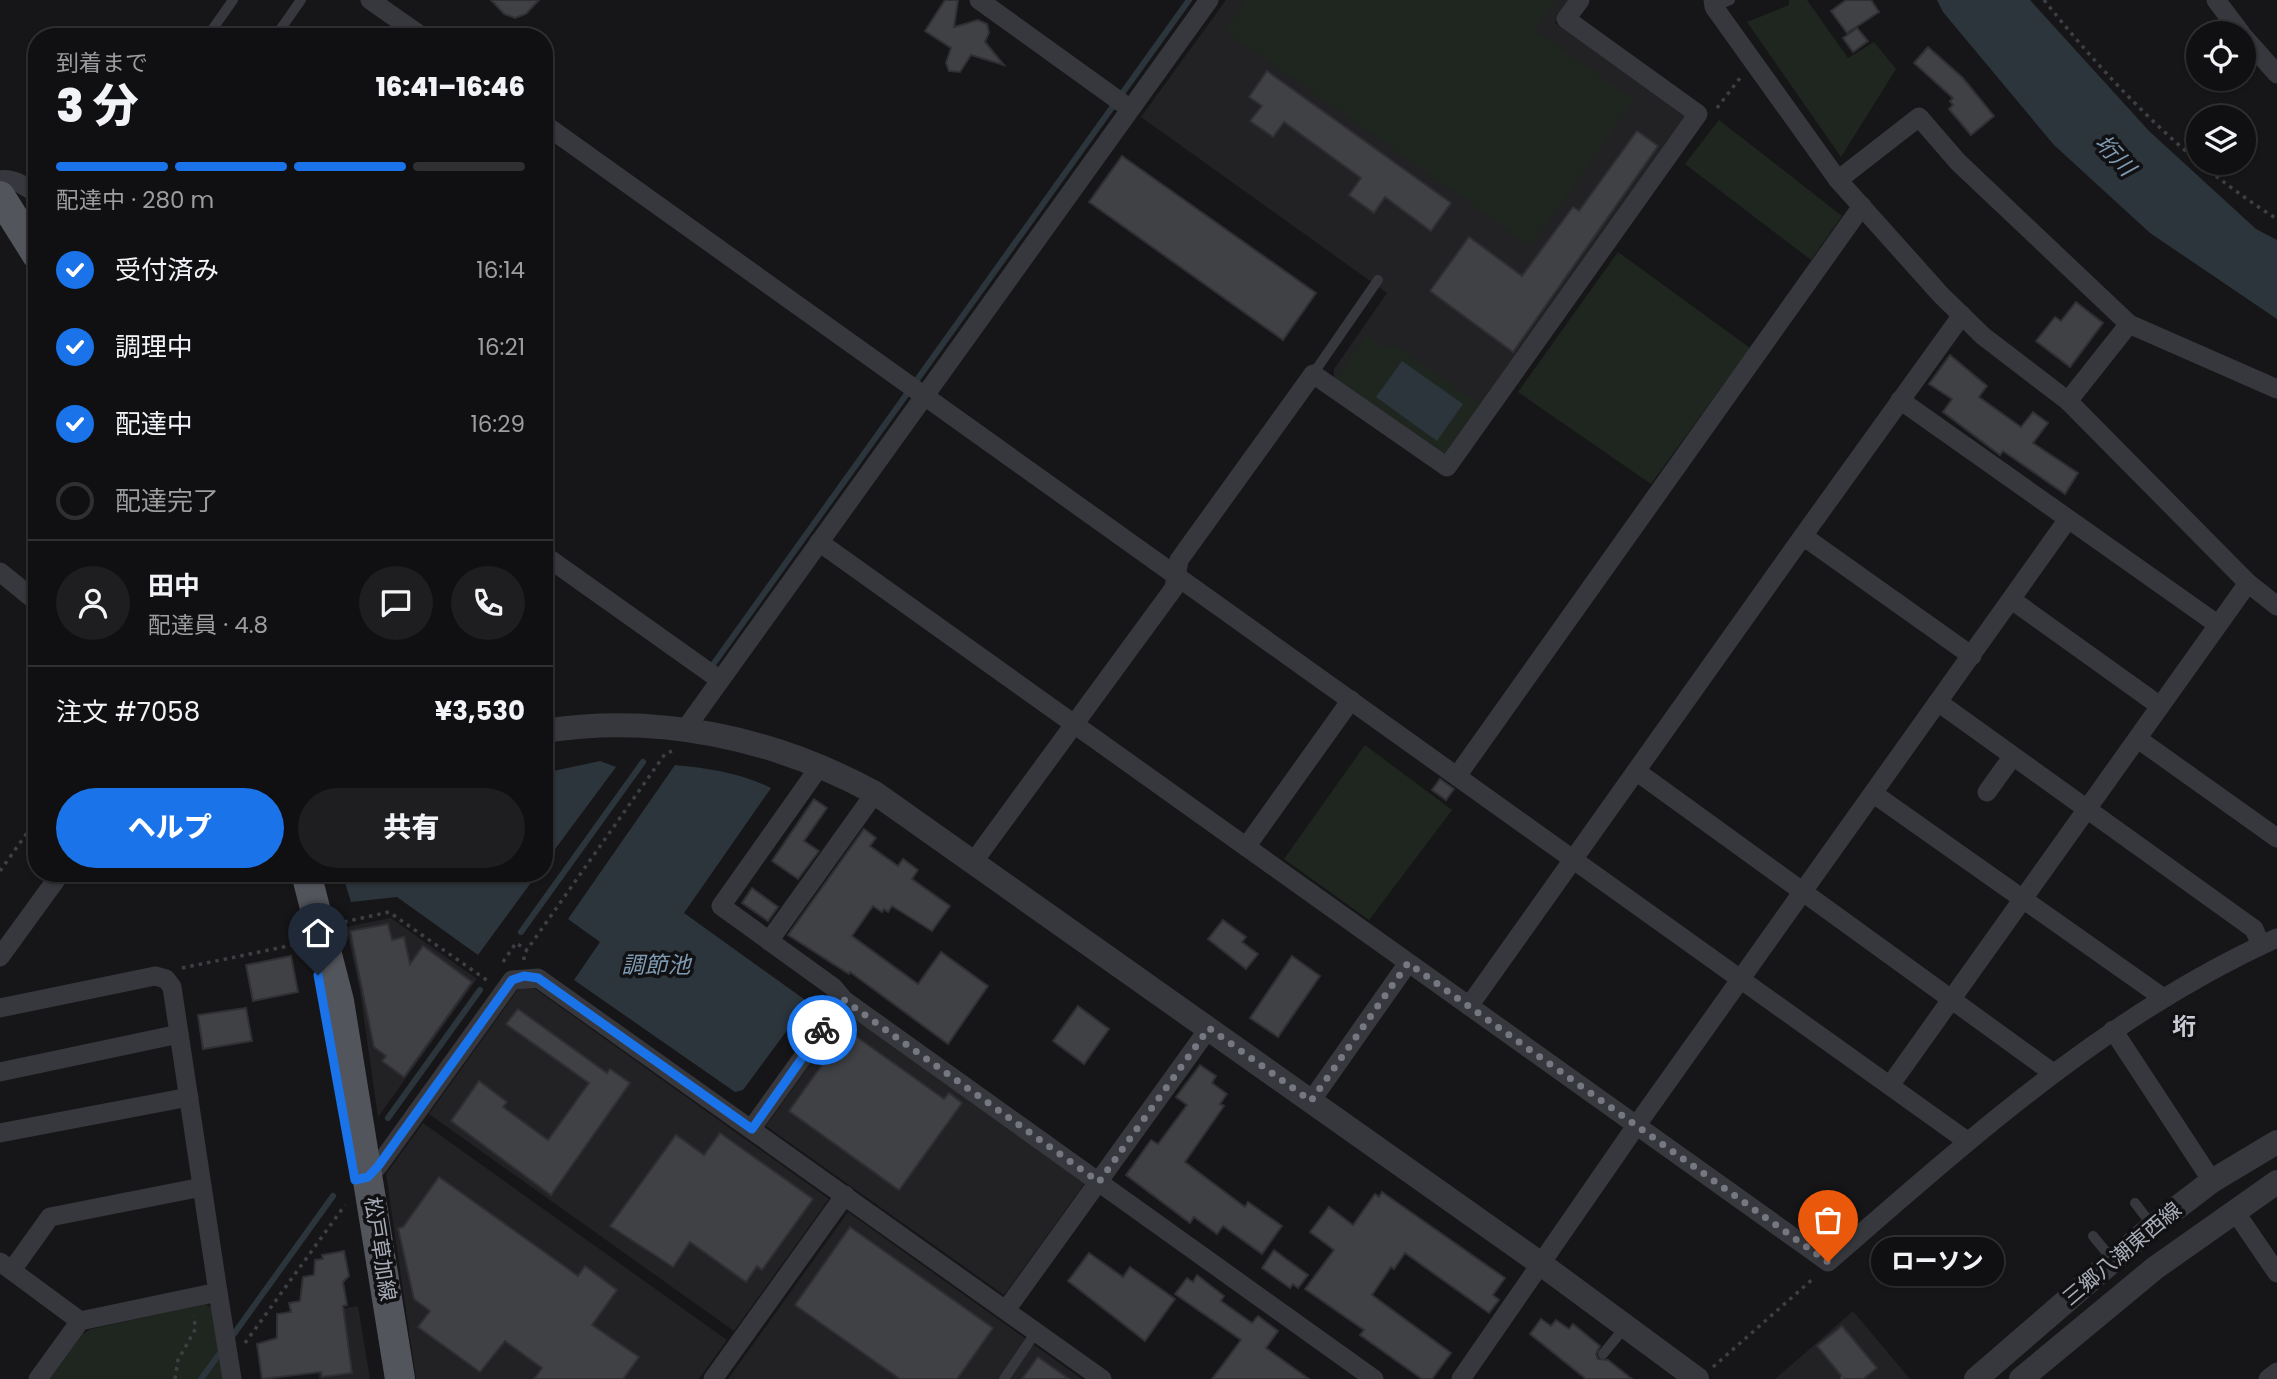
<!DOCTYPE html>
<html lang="ja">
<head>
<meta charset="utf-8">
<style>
	:root { --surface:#101012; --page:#1e1e20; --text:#f1f3f6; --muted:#9c9d9f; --line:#303032; --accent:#1a73e8 }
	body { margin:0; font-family:Poppins,"Noto Sans JP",sans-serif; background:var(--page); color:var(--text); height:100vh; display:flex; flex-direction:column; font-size:26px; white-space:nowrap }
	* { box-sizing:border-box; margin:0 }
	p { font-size:23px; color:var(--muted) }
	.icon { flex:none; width:38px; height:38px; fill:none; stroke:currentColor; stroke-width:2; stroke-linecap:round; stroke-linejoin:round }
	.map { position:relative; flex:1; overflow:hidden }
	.details { position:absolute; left:28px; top:28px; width:525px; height:854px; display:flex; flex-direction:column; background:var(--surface); border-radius:28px; box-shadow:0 2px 5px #0004,0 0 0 2px var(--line) }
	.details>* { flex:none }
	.controls { position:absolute; left:2186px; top:21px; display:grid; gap:14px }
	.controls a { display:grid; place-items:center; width:70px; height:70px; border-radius:50%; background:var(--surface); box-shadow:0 2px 5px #0004,0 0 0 2px var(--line); font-size:35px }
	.pin { position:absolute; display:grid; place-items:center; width:60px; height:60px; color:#fff; margin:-72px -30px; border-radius:50% 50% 50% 0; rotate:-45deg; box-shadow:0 0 7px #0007 }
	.pin .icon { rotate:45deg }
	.courier { position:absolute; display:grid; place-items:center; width:70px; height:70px; margin:-35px; border:5px solid #1a73e8; border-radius:50%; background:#fff; color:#222; box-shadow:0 2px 9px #0007 }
	.bubble { position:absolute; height:49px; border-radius:24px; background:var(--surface); box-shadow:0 2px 5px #0004,0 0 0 2px var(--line); font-size:23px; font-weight:800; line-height:49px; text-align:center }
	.overview em { font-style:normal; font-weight:800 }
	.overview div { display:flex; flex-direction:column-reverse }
	.overview { display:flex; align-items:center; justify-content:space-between; height:119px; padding:0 28px }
	h1 { font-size:46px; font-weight:800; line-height:52px }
	.bar { display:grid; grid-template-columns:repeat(4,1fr); gap:10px 7px; align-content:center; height:84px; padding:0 28px }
	.bar i { height:9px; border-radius:5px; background:var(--line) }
	.bar .selected { background:var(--accent) }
	.bar p { grid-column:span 4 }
	.line { display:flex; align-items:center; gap:18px; padding:0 28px; border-top:2px solid var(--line) }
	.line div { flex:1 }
	.round { display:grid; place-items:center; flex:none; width:74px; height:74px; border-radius:37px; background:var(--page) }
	ol { padding:0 28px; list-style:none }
	li { display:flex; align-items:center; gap:21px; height:77px }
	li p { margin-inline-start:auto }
	li .icon { padding:7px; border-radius:50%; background:var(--accent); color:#fff; stroke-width:4 }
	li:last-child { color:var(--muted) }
	li i { width:38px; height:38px; border:4px solid var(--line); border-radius:50% }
	.action { display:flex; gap:14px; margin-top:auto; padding:14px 28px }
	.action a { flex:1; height:80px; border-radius:42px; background:var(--accent); color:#fff; font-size:28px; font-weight:800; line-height:80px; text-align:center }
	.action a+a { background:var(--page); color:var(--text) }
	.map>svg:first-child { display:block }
</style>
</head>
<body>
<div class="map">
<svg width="2277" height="1379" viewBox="0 0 2277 1379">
	<rect width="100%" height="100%" fill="#161618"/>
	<g fill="#222225">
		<polygon points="1226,0 1571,0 1555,23 1685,115 1686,122 1450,451 1334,378 1334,369 1387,293 1141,117"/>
		<polygon points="391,918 477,979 378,1117 360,991 346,927"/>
		<polygon points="524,981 829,1199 734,1331 429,1114"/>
		<polygon points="847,1013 1085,1183 1004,1295 766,1126"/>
		<polygon points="423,1123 727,1340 699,1379 416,1379 386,1174"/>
		<polygon points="848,1212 1082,1379 728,1379"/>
		<polygon points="358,1306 370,1379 319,1379 310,1314"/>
		<polygon points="1853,1311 1910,1379 1775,1379"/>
	</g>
	<g fill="#1e261f">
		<polygon points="1247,0 1556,0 1535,30 1634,100 1531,246 1225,31"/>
		<polygon points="1789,0 1807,0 1848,58 1874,42 1896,69 1841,157 1747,22 1789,5"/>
		<polygon points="1719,120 1842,216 1811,260 1685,164"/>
		<polygon points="1618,252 1750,348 1651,484 1518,392"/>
		<polygon points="1367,335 1386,349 1393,344 1482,405 1448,454 1437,453 1335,380"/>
		<polygon points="1365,745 1452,810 1369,920 1284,859"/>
		<polygon points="206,1304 214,1310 224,1379 50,1379 82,1334 91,1329"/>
	</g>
	<g fill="#2c353c">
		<polygon points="1937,0 2030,0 2149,131 2256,229 2277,240 2277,319 2150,233 2054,145 1943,12"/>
		<polygon points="1402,361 1463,404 1437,441 1376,397"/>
		<polygon points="600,761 616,767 544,864 544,773"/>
		<path d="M675 765C708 768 741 773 771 788L684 913 808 1002 743 1090 735 1092 574 980 600 942 568 919Z"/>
		<polygon points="342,873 538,873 478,955 397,897 351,902"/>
	</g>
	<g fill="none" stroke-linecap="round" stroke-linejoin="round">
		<g stroke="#2c353c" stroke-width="6">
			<polyline points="712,666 1189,0"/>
			<polyline points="521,932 643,762"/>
			<polyline points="388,1118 480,990"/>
			<polyline points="231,1338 333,1196"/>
			<polyline points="201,1379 223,1349"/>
		</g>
	</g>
	<g fill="#404145" stroke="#303034" stroke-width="2">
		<polygon points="491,0 539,0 526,14 515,18 504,14"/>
		<polygon points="945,0 958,0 954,27 978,20 987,24 989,33 985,42 1004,65 971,55 960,72 949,71 946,63 951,48 925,31"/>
		<polygon points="1846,0 1871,0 1879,12 1847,33 1831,11"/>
		<polygon points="1857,28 1868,41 1853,52 1843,38"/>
		<polygon points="1928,47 1963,78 1994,116 1971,135 1949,109 1953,105 1950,101 1953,98 1914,63"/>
		<polygon points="1267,71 1451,203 1431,231 1385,197 1374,213 1349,195 1361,178 1284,122 1273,137 1250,121 1262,106 1249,97"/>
		<polygon points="1637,131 1658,146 1513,352 1430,291 1469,237 1522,276 1573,207 1579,211"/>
		<polygon points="1122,156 1316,293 1283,340 1089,202"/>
		<polygon points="2076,302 2103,323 2070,367 2036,341 2055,317 2061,321"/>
		<polygon points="1950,355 1987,386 1979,397 2021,427 2033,412 2048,423 2033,443 2078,473 2065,494 2003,451 2000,455 1943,412 1952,399 1929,384"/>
		<polygon points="1440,779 1454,789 1446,800 1432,790"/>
		<polygon points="814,799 827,808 804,841 819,851 798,879 772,861"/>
		<polygon points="864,829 876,838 870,846 898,866 903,859 918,870 912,879 950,906 932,931 892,906 888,912 884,909 882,912 873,906 852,936 918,984 941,952 988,986 948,1044 850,972 849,974 788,935"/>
		<polygon points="752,888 778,907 768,921 742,903"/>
		<polygon points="1223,920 1246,937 1242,942 1258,954 1246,969 1208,939"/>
		<polygon points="388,924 392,940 404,937 410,964 423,946 472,982 404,1077 382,1061 386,1056 374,1047 350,931"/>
		<polygon points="291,956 298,992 253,1001 246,965"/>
		<polygon points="1292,956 1320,976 1278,1037 1250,1018"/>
		<polygon points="1078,1006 1109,1029 1084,1064 1053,1041"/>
		<polygon points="246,1008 252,1041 203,1049 198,1015"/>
		<polygon points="518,1009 607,1073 610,1069 630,1083 551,1195 451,1121 479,1081 507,1102 503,1107 548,1140 589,1083 506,1024"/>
		<polygon points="847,1030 944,1099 949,1093 962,1103 899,1190 789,1111"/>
		<polygon points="1200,1065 1216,1076 1212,1083 1227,1094 1220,1104 1224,1106 1185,1162 1245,1207 1248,1202 1282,1226 1262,1254 1223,1226 1217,1234 1194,1217 1190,1223 1126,1175 1151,1140 1158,1144 1187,1105 1176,1097"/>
		<polygon points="720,1133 813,1199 762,1270 757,1266 746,1282 690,1242 673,1267 610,1226 676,1135 704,1155"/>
		<polygon points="439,1177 578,1276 585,1266 617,1290 592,1325 639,1357 623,1379 534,1379 542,1368 505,1341 480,1372 418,1327 430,1311 414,1299 398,1228 403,1227"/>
		<polygon points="1382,1192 1505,1278 1493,1295 1499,1300 1489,1313 1405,1253 1394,1269 1391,1267 1372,1295 1451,1353 1432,1379 1422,1379 1360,1335 1364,1330 1305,1289 1334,1250 1310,1232 1329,1207 1353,1225 1375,1194 1379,1197"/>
		<polygon points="850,1227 993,1328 957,1379 900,1379 795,1305"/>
		<polygon points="1274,1250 1308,1275 1298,1288 1293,1284 1290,1288 1262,1268"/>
		<polygon points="344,1251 349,1276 343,1282 347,1305 343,1306 352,1373 322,1377 321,1372 262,1379 257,1344 277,1338 277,1314 291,1312 289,1303 300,1301 303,1277 314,1275 315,1260 323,1259 322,1255"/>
		<polygon points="1089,1253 1123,1277 1130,1267 1175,1299 1145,1341 1068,1281"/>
		<polygon points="1197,1275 1224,1296 1221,1301 1252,1323 1258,1316 1278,1331 1266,1348 1309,1379 1212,1379 1241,1340 1175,1294 1187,1278 1193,1282"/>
		<polygon points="1541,1319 1551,1326 1556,1320 1569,1329 1573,1324 1600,1346 1596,1354 1598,1359 1608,1360 1632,1379 1586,1379 1530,1334"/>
		<polygon points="1842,1326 1877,1368 1863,1379 1844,1379 1817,1346"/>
		<polygon points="1038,1357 1069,1379 1022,1379"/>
	</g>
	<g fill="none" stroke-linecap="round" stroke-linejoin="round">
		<g stroke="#3d3f44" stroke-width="3.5" stroke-dasharray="3.5 5" stroke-linecap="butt">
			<path d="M2044 0C2112 85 2185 161 2277 219"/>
			<polyline points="1717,108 1740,78"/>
			<polyline points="0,871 37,819"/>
			<polyline points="344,922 389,912 488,981"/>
			<polyline points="524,960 524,954 665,754 672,751"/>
			<polyline points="503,962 516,943 527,950"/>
			<polyline points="182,968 298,944"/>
			<polyline points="245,1343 345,1205"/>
			<polyline points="1713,1367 1815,1277"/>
			<polyline points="175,1379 178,1360 196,1328 193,1316"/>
			<polyline points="1841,1379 1843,1377"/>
		</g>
		<g stroke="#37383d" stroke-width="10">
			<polyline points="1714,7 1730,0"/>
			<polyline points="207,37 233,0"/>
			<polyline points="275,37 301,0"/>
			<polyline points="1313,374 1378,280"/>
			<polyline points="2135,1203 2152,1225"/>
			<polyline points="2093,1236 2112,1259"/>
			<polyline points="1603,1354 1625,1327"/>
			<polyline points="1004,1379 1036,1332"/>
		</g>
		<g stroke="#37383d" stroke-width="19">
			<polyline points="370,0 423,37"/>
			<polyline points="979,0 1129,108"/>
			<polyline points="1713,0 1714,7 1838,180 1941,295 1983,336 2068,401 2248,583 2277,606"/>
			<polyline points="2216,0 2241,33"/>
			<polyline points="2244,37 2277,74"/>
			<polyline points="544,124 1967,1141"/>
			<path d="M0 180C13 177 26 187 37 194"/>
			<polyline points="1838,180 1919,117 1958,162 2129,324 2277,389"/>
			<polyline points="1900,400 2217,624"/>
			<polyline points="2068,401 2129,324"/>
			<polyline points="1803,536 1962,315"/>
			<path d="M819 542 1828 1262C1968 1141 2106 1015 2277 938"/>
			<polyline points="544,555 720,680"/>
			<polyline points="0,572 37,602"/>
			<polyline points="2012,600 2160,706"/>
			<polyline points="1938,702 2254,929 2261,945"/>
			<polyline points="686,728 1209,0"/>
			<polyline points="2138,739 2277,838"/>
			<polyline points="820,766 721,906 833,987 844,1000 1374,1379"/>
			<polyline points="1636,771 2053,1073"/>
			<polyline points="1457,776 1862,206"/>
			<polyline points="1987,792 2013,756"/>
			<polyline points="1874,794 2162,997"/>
			<polyline points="1246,847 1351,700"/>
			<polyline points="974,861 1174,588 1179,560 1313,374 1447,467 1698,114 1566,19 1580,0"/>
			<polyline points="769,941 875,793"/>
			<polyline points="0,957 61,873"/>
			<polyline points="1469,1006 1803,536 1972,656"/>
			<polyline points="0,1008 155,976 166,979 172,987 218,1292 80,1321 38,1379"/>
			<polyline points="2113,1030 2212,1181"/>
			<polyline points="0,1072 179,1034"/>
			<polyline points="1891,1084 2248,583"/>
			<polyline points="1311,1101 1408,963"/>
			<polyline points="752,1128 844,1000"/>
			<polyline points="0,1133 189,1097"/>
			<polyline points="363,1178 368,1177 379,1165 512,980 538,978 1102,1379"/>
			<polyline points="2234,1210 2277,1273"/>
			<polyline points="0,1262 80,1321"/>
			<polyline points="12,1270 50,1217 202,1187"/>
			<polyline points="218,1292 232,1379"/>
			<polyline points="1006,1310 1209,1028"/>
			<polyline points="713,1379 845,1195"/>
			<polyline points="1461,1379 1636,1126 2068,519"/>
			<polyline points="2268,1379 2277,1372"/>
		</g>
		<g stroke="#37383d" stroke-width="24">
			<path d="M544 731C659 713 774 738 875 793L1541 1264 1697 1379"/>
			<polyline points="1976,1379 2153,1226 2212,1181 2277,1142"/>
			<polyline points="2021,1379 2155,1268 2277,1182"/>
		</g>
		<g stroke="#53555c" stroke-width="30">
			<polyline points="0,196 37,255"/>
			<polyline points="306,873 339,1001 400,1379"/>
		</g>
	</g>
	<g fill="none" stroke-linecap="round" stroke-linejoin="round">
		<polyline stroke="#757880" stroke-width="7" stroke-dasharray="0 12.6" points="822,1030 844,1000 1099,1182 1209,1028 1311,1101 1408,963 1828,1262"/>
		<polyline stroke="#1a73e8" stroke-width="9" points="318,975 355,1180 368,1177 379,1165 512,980 524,976 538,978 752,1129 822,1030"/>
	</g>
	<g text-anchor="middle" stroke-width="7" stroke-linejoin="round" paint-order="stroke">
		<g font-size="21" fill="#a8adb8" stroke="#111113">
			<text transform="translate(380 1249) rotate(81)" y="7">松戸草加線</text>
			<text transform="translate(2122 1254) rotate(-40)" y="7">三郷八潮東西線</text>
		</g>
		<g font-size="23" font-style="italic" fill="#7f9bb3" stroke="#111113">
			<text transform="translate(2115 155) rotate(47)" y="8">垳川</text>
			<text x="656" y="973">調節池</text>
		</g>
		<g font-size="24" font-weight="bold" fill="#c9ccd4" stroke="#111113">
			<text x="2184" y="1035">垳</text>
		</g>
	</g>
</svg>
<div class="controls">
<a><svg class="icon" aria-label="locate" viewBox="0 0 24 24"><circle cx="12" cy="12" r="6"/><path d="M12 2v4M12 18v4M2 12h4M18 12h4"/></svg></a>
<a><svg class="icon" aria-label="layers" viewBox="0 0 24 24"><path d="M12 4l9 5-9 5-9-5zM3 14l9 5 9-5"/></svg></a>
</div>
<div class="pin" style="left:1828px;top:1262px;background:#ea580c"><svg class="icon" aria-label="bag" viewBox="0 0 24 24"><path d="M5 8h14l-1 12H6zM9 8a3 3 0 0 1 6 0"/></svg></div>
<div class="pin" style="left:318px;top:975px;background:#1f2937"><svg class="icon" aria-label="home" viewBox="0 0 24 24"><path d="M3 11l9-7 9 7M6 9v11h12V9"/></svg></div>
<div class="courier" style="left:822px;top:1030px"><svg class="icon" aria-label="bike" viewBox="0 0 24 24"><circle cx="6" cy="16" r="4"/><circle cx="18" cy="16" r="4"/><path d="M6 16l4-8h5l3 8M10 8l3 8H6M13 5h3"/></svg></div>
<div class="bubble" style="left:1871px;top:1237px;width:133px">ローソン</div>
<section class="details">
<div class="overview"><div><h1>3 分</h1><p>到着まで</p></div><em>16:41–16:46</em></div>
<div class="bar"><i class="selected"></i><i class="selected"></i><i class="selected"></i><i></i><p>配達中 · 280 m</p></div>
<ol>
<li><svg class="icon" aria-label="check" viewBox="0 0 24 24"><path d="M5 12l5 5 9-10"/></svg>受付済み<p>16:14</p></li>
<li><svg class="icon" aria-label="check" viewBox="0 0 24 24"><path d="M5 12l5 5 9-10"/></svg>調理中<p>16:21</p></li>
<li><svg class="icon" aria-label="check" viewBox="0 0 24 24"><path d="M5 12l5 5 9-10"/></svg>配達中<p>16:29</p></li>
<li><i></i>配達完了</li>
</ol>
<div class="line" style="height:126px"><a class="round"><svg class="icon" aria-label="person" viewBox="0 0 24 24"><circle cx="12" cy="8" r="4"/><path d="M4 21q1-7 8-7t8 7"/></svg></a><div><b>田中</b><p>配達員 · 4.8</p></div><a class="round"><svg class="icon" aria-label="chat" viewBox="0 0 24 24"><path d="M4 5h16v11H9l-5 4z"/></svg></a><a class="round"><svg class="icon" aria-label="phone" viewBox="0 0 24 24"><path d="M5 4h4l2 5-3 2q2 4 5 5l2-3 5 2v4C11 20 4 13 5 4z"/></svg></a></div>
<div class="line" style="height:91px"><div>注文 #7058</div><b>¥3,530</b></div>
<div class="action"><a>ヘルプ</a><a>共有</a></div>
</section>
</div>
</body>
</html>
